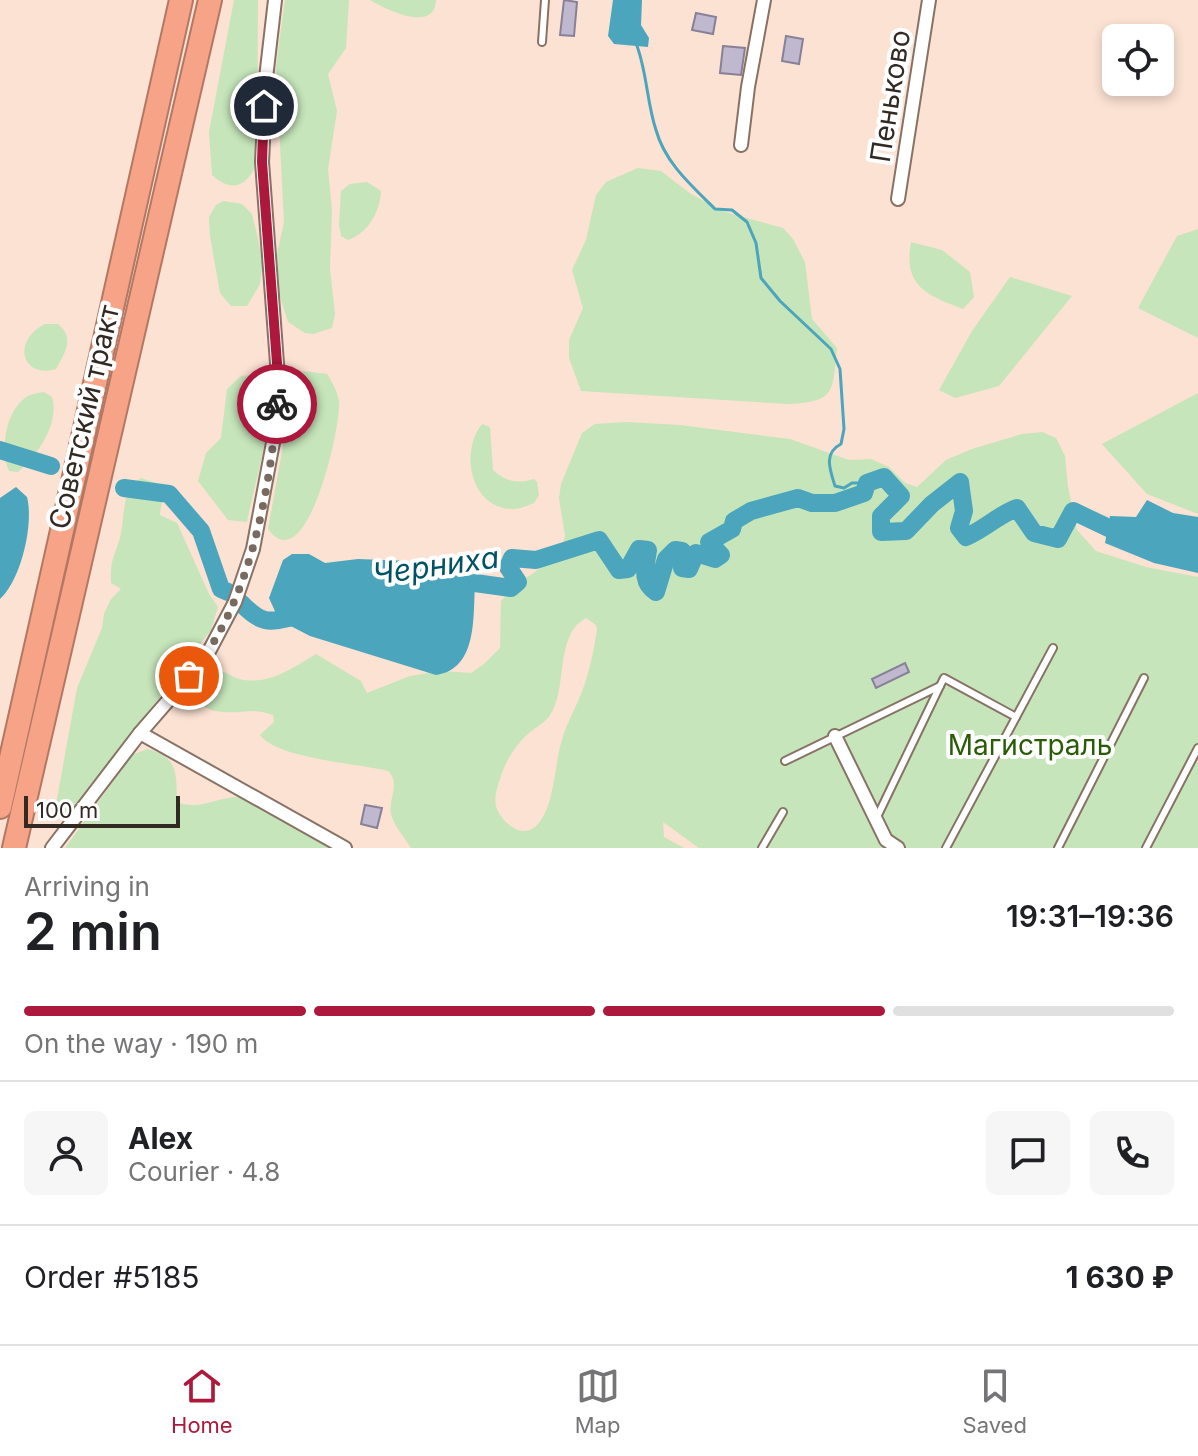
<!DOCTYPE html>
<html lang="en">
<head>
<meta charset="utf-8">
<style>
	:root { --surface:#fff; --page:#f6f6f6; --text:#202124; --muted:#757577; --line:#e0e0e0; --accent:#ad183d }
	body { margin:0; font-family:Inter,sans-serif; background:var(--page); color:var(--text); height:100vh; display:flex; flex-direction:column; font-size:30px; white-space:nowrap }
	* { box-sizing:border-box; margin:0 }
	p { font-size:26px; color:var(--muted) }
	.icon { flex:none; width:44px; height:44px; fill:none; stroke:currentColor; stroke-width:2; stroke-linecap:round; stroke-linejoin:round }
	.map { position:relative; height:848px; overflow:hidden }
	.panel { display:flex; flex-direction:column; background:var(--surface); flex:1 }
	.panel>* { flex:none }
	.tools { position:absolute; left:1102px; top:24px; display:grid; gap:16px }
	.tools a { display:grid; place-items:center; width:72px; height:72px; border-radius:12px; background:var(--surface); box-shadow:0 4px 12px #0003; font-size:40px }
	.scale { position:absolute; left:24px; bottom:20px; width:156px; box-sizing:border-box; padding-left:8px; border:4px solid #322923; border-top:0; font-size:22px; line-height:28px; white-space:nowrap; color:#322923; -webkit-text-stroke:6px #fff; paint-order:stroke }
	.pin { position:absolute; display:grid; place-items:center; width:68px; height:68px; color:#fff; margin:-34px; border:4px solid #fff; border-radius:50%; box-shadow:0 2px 8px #0007 }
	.courier { position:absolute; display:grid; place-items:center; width:80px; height:80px; margin:-40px; border:6px solid #ad183d; border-radius:50%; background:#fff; color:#222; box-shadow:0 2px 10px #0007 }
	.headline em { font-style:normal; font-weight:600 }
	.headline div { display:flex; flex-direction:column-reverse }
	.headline { display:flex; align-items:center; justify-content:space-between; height:136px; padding:0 24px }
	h1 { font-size:52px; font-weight:600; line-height:60px }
	.bar { display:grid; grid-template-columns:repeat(4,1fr); gap:12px 8px; align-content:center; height:96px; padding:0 24px }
	.bar i { height:10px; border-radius:6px; background:var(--line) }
	.bar .current { background:var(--accent) }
	.bar p { grid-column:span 4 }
	.line { display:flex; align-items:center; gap:20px; padding:0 24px; border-top:2px solid var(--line) }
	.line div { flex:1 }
	.round { display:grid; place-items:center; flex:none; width:84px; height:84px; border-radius:12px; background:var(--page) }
	.menu { display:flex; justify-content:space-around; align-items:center; height:112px; border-top:2px solid var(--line); background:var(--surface); font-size:22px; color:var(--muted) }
	.menu a { display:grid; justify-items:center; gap:4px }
	.menu .current { color:var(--accent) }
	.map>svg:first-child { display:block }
</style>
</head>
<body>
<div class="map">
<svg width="1198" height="848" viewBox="0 0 1198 848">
	<rect width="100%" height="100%" fill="#fbe2d3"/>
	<g fill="#c6e5ba" fill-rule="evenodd">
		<path d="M234 0H258L257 163C247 187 232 193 212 175L209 132Z"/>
		<polygon points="285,0 349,0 346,48 328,74 337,111 328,169 332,210 330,269 335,314 332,328 313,334 305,333 288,322 278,290 277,253 284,223 276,66"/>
		<path d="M370 0H436C435 34 385 9 370 0Z"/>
		<path d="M638 168 661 171 691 194 722 211 783 228 793 239 805 262 812 319 837 348C832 392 837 402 787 404L581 391 569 358V340L583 308 572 270 586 240 596 195 606 182Z"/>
		<path d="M367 182 381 191C380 212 368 233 348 240L341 236 339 225 341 191 350 184Z"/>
		<polygon points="223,201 242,204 252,214 263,260 260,284 247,306 231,306 220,293 210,236 209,217 216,205"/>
		<polygon points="1198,229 1198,338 1138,308 1177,236"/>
		<path d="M911 242 942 250 970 272 974 297 963 309C927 295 903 287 911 242Z"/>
		<polygon points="1010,277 1072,296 999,386 955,398 939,390 972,331"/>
		<path d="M45 324H58C75 338 65 353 56 369 22 379 11 341 45 324Z"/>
		<path d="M304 371 327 374C333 383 337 391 339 402 341 426 307 582 268 529L283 446 284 392 293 375Z"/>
		<path d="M256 375C262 379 266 383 267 390 275 420 253 489 247 522L228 520 198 481 206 453 221 438 227 389 241 376Z"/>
		<path d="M44 392 52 397C60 424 37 455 18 472L9 471C0 450 5 413 25 398 30 394 38 393 44 392Z"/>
		<polygon points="1198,393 1198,514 1147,494 1102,444"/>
		<path d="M626 422 680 425 790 439 849 460 871 459 889 467 905 483 917 487 946 460 972 449 1022 434 1042 432 1056 438 1065 456 1068 487 1077 530 1096 551 1146 567 1198 577V848H699L663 822 664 837 684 848H411C405 838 394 826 391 814 388 799 401 783 388 771 357 763 278 759 260 735L274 722 273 715C266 713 260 711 253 711 236 712 200 718 197 693 196 683 202 676 209 671 222 668 228 675 239 679 269 686 292 668 316 654L361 681 367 693 410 676 441 671 471 673 484 664 500 648 501 601 517 584 554 559 561 551 565 536 559 498 561 484 582 433 595 424ZM586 618 596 625 597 629C594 650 590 669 583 689 577 706 567 722 562 740 554 764 555 810 535 827 521 839 502 822 497 809 493 800 497 788 500 779 505 762 515 745 529 733 544 721 549 722 556 702 565 676 558 633 586 618Z"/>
		<path d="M482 424 490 427 493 470C506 482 517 484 534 479L537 482 539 495 534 503C527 506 518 510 510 509 470 506 460 451 482 424Z"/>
		<path d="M141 478 159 484 163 490 160 515 177 523 209 594 218 607 211 630 72 811 67 815H59L55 810 77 688 102 628 104 614 111 599 121 589 111 583C110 560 114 558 120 538 125 518 121 489 141 478Z"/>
		<path d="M147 749C179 757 176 774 177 802 199 811 217 797 239 797 271 797 313 832 341 848H65L132 755Z"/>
	</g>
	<g fill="#4ba5bc">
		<polygon points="613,0 642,0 641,25 649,38 648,47 614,44 608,36"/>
		<path d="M16 487 27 497C34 524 21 580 0 599V498Z"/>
		<polygon points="1147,500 1173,513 1198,517 1198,573 1154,563 1105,543 1110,516 1136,517"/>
		<path d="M292 554H309L325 563 358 559 435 562 458 567 475 583C473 616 478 669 436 675L310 636 279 620 269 598 283 560Z"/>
	</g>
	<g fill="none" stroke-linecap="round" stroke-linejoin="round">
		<path stroke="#4ba5bc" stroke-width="3" d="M637 46C647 73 647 103 656 130 665 163 692 186 715 209L732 210 747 222 756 243 761 278 780 301 831 349 840 369 844 429 841 444C823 453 830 470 835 486L844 488 852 483H867"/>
		<g stroke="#4ba5bc" stroke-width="18">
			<polyline points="0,450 51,466"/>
			<polyline points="124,488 169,494 201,531 221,589 228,592"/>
			<path d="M454 587 475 583 511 588 518 582 508 567 512 558 536 560 599 540 619 570 628 569 639 549 648 550C646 566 640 582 656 592L666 559 675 550 682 551V568L689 569 696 553 715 559 721 555 709 542 732 529 734 521 751 511 798 498 812 503H835L864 493 867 483 884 477 901 496 881 516V532L906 531 932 504 960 482 964 511 959 528 966 537C985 529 998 515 1017 508L1034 533 1058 539 1073 511 1113 530H1129"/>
			<path d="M241 603C265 628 271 621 303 615"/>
		</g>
	</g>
	<g fill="#bfb8cf" stroke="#878096" stroke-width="2">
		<polygon points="564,0 577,2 574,36 560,35"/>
		<polygon points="696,13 716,17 713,34 692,30"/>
		<polygon points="786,36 803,39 799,64 782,61"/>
		<polygon points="723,46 745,48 741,75 720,73"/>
		<polygon points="905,663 909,672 876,688 872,679"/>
		<polygon points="365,805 382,808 377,828 361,824"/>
	</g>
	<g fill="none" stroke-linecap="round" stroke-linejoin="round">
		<g stroke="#887265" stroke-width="10">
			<g id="lane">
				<polyline points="542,42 545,0"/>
				<polyline points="940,686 944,678 1016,717"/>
				<polyline points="785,761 940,686 877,817"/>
				<polyline points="762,848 783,812"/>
				<polyline points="946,848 1053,648"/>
				<polyline points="1058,848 1144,678"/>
				<polyline points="1146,848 1198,748"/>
			</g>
		</g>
		<g stroke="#887265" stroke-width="16">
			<g id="street">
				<polyline points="741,145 748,87 764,0"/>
				<polyline points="898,199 929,0"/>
				<polyline points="140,733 345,848"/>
				<polyline points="835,736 886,840 898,848"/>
				<polyline points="52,848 140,733 206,657 235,602 253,549 275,432 279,390 262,162 266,78 275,0"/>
			</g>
		</g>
		<g stroke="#b27864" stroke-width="26">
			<g id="highway">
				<polyline points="0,807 181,0"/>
				<polyline points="14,848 210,0"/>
			</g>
		</g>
		<use href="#lane" stroke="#fff" stroke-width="6"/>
		<use href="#street" stroke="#fff" stroke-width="12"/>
		<use href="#highway" stroke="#f7a387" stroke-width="22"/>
	</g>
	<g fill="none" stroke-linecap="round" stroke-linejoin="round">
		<path stroke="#786a61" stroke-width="8" stroke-dasharray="0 14.4" d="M189 676C249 608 270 492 277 404"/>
		<polyline stroke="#ad183d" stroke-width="10" points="264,106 262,162 279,390 277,404"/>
	</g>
	<g text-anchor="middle" stroke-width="8" stroke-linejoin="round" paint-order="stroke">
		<g font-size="28" fill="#322923" stroke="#fff">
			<text transform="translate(890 96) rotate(-81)" y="10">Пеньково</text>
			<text transform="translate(84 417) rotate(-77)" y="10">Советский тракт</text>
		</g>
		<g font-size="28" fill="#2a5c08" stroke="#fff">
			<text x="1030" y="755">Магистраль</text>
		</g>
		<g font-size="30" font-style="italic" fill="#015364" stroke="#fff">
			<text transform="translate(436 566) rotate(-8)" y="10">Черниха</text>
		</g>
	</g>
</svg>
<div class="tools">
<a><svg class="icon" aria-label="locate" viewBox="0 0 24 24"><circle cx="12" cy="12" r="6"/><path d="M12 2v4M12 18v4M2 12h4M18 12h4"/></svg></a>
</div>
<div class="scale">100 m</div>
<div class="pin" style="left:189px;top:676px;background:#ea580c"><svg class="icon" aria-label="bag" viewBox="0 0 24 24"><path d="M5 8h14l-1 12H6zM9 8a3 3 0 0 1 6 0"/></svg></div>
<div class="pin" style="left:264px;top:106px;background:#1f2937"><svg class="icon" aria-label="home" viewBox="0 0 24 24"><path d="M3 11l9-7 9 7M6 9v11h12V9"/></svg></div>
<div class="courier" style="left:277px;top:404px"><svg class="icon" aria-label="bike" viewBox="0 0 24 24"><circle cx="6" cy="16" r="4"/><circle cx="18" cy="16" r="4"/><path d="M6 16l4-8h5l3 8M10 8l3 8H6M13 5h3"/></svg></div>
</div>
<section class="panel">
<div class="headline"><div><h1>2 min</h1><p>Arriving in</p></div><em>19:31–19:36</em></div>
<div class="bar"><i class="current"></i><i class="current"></i><i class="current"></i><i></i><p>On the way · 190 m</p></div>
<div class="line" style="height:144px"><a class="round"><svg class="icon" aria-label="person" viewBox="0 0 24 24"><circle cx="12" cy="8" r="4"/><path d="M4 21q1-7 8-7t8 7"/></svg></a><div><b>Alex</b><p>Courier · 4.8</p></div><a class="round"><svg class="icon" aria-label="chat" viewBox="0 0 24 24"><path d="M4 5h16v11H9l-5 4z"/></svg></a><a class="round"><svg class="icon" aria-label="phone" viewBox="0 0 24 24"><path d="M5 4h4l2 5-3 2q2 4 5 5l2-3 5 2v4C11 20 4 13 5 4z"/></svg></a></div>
<div class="line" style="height:104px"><div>Order #5185</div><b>1 630 ₽</b></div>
</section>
<nav class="menu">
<a class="current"><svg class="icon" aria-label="home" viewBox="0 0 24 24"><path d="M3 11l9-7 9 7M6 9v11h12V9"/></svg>Home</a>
<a><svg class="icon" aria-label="map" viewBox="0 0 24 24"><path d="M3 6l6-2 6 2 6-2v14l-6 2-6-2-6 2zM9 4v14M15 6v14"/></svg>Map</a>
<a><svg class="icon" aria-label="saved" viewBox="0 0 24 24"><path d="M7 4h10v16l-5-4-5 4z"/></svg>Saved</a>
</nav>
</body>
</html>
